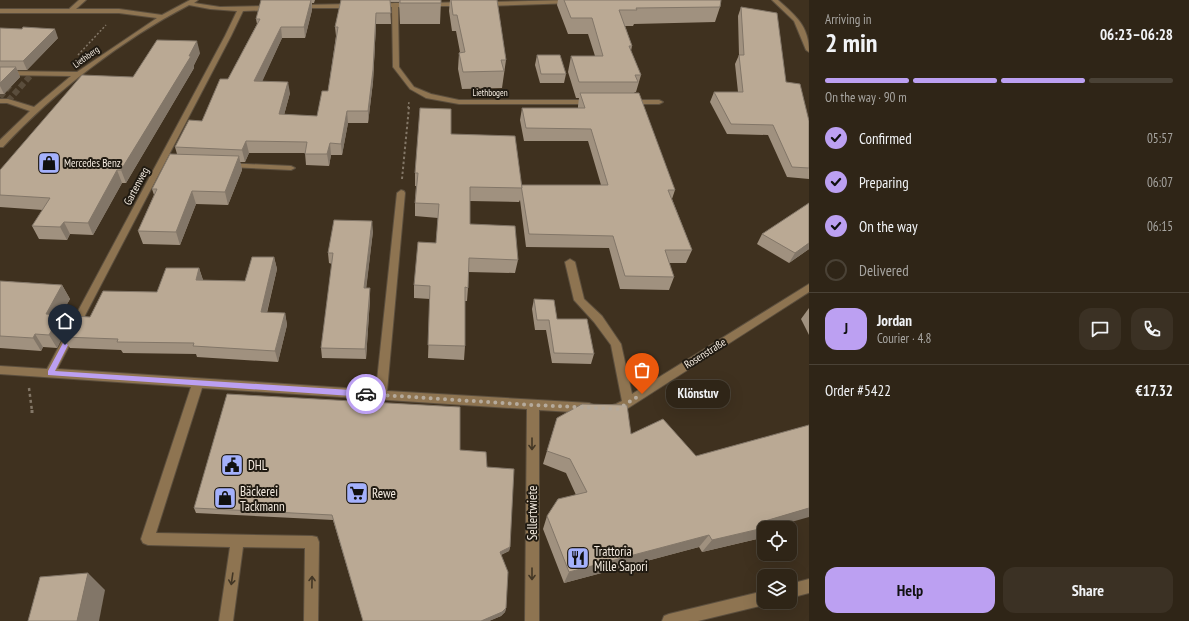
<!DOCTYPE html>
<html lang="en">
<head>
<meta charset="utf-8">
<style>
	:root { --surface:#2f2517; --page:#3b3124; --text:#f1f3f6; --muted:#a7a5a1; --line:#4a4236; --accent:#bca0f2 }
	body { margin:0; font-family:"PT Sans Narrow",sans-serif; background:var(--page); color:var(--text); height:100vh; display:flex; flex-direction:column; font-size:15px; white-space:nowrap }
	* { box-sizing:border-box; margin:0 }
	p { font-size:13px; color:var(--muted) }
	.icon { flex:none; width:22px; height:22px; fill:none; stroke:currentColor; stroke-width:2; stroke-linecap:round; stroke-linejoin:round }
	.map { position:relative; flex:1; overflow:hidden }
	.drawer { display:flex; flex-direction:column; background:var(--surface); width:380px }
	.drawer>* { flex:none }
	.buttons { position:absolute; left:757px; top:521px; display:grid; gap:8px }
	.buttons a { display:grid; place-items:center; width:40px; height:40px; border-radius:8px; background:var(--surface); box-shadow:0 4px 16px #0002,0 0 0 1px var(--line); font-size:20px }
	.pin { position:absolute; display:grid; place-items:center; width:34px; height:34px; color:#fff; margin:-41px -17px; border-radius:50% 50% 50% 0; rotate:-45deg; box-shadow:0 0 4px #0007 }
	.pin .icon { rotate:45deg }
	.courier { position:absolute; display:grid; place-items:center; width:40px; height:40px; margin:-20px; border:3px solid #bca0f2; border-radius:50%; background:#fff; color:#222; box-shadow:0 1px 5px #0007 }
	.bubble { position:absolute; height:28px; border-radius:12px; background:var(--surface); box-shadow:0 4px 16px #0002,0 0 0 1px var(--line); font-size:13px; font-weight:800; line-height:28px; text-align:center }
	.overview em { font-style:normal; font-weight:800 }
	.overview div { display:flex; flex-direction:column-reverse }
	.overview { display:flex; align-items:center; justify-content:space-between; height:68px; padding:0 16px }
	h1 { font-size:26px; font-weight:800; line-height:30px }
	.bar { display:grid; grid-template-columns:repeat(4,1fr); gap:6px 4px; align-content:center; height:48px; padding:0 16px }
	.bar i { height:5px; border-radius:3px; background:var(--line) }
	.bar .current { background:var(--accent) }
	.bar p { grid-column:span 4 }
	.line { display:flex; align-items:center; gap:10px; padding:0 16px; border-top:1px solid var(--line) }
	.line div { flex:1 }
	.round { display:grid; place-items:center; flex:none; width:42px; height:42px; border-radius:12px; background:var(--page) }
	ol { padding:0 16px; list-style:none }
	li { display:flex; align-items:center; gap:12px; height:44px }
	li p { margin-inline-start:auto }
	li .icon { padding:4px; border-radius:50%; background:var(--accent); color:#111; stroke-width:4 }
	li:last-child { color:var(--muted) }
	li i { width:22px; height:22px; border:2px solid var(--line); border-radius:50% }
	.button { display:flex; gap:8px; margin-top:auto; padding:8px 16px }
	.button a { flex:1; height:46px; border-radius:12px; background:var(--accent); color:#111; font-size:16px; font-weight:800; line-height:46px; text-align:center }
	.button a+a { background:var(--page); color:var(--text) }
	main { display:flex; flex:1; min-height:0 }
	.map>svg:first-child { display:block }
</style>
</head>
<body>
<main>
<div class="map">
<svg width="809" height="621" viewBox="0 0 809 621">
	<rect width="100%" height="100%" fill="#3f311f"/>
	<g fill="none" stroke-linecap="round" stroke-linejoin="round">
		<g stroke="#5a4d3c" stroke-width="6" stroke-dasharray="6 3" stroke-linecap="butt">
			<polyline points="0,97 11,84"/>
			<polyline points="8,101 32,74"/>
		</g>
		<g stroke="#5c4f3e" stroke-width="2">
			<g id="minor">
				<path d="M79 0H86L76 9H119L162 15 190 0H198L194 3 220 7 273 6 276 8 273 10 243 11 231 36 57 369 376 390 397 193 401 190 404 191 405 193 387 391 589 403 593 405 595 408 593 411 589 413 539 410V621H525L527 409 202 388 156 533 312 536 317 537 319 542 318 621H304L305 548 243 547 233 621H219L230 547 148 545 143 543 141 539 191 387 0 374V366L47 369 225 36 237 11 210 9 189 5C122 40 55 91 3 147H0V140L30 111 7 103H0V99H8L34 107 71 76 0 75V71L77 72 157 18 119 13H0V9H69Z"/>
				<polygon points="571,0 574,2 573,3 485,6 482,4 485,2"/>
				<path d="M772 0H778C796 16 809 26 809 52L806 50 794 21Z"/>
				<polygon points="395,3 413,3 416,5 413,7 398,7 399,67 414,87 431,94 459,100 591,100 595,102 591,104 459,104 426,98 410,89 393,67 392,7 377,8 374,6 377,4"/>
				<polygon points="429,3 463,2 466,4 463,6 427,6 427,4"/>
				<polygon points="299,5 353,4 356,6 353,8 297,8 296,7"/>
				<polygon points="626,100 659,100 663,102 659,104 629,104 625,102"/>
				<polygon points="226,163 291,166 295,168 291,170 229,167 226,167"/>
				<polygon points="570,259 575,262 584,299 602,316 621,344 632,394 809,284 809,292 622,412 618,414 609,412 607,409 609,406 616,404 622,401 611,345 594,322 574,300 565,262"/>
				<polygon points="809,579 809,593 790,598 790,584"/>
				<polygon points="764,591 764,602 769,602 764,605 698,621 662,621 664,616 669,614"/>
			</g>
		</g>
		<g stroke="#837767" stroke-width="1.5" stroke-dasharray="2 2" stroke-linecap="butt">
			<polyline points="78,55 106,25"/>
			<polyline points="408,108 409,102"/>
		</g>
		<polyline stroke="#837767" stroke-width="2" stroke-dasharray="2.5 2.5" stroke-linecap="butt" points="402,179 409,107"/>
		<polyline stroke="#837767" stroke-width="2.5" stroke-dasharray="3 3" stroke-linecap="butt" points="29,388 32,411"/>
		<polyline stroke="#837767" stroke-width="3" stroke-dasharray="4 4" stroke-linecap="butt" points="32,410 32,413"/>
		<use href="#minor" fill="#8e7451" fill-rule="evenodd"/>
	</g>
	<g fill="#a0917f">
		<polygon points="263,0 315,0 314,3 312,3 312,10 305,38 282,38 262,81 290,93 284,115 317,116 328,91 336,36 335,27 341,0 441,0 440,24 400,24 399,2 390,2 391,24 376,24 373,82 368,123 348,123 342,155 331,155 329,166 306,165 305,153 249,153 245,162 240,162 242,170 228,205 196,204 180,245 143,244 138,231 154,195 152,189 177,154 175,147 202,121 228,79 257,24 256,19"/>
		<polygon points="450,0 497,0 506,60 502,88 462,89 458,69 459,53 460,52 456,31 452,31 449,11"/>
		<polygon points="558,0 721,0 720,7 715,22 634,24 633,26 625,26 632,46 631,51 641,75 636,92 635,92 634,93 675,190 672,199 692,250 686,263 669,263 674,277 669,290 620,289 609,248 526,247 520,200 519,202 470,201 470,224 518,260 515,273 468,272 468,288 467,301 465,301 465,346 464,360 428,358 430,299 414,298 414,285 436,243 438,218 415,216 415,203 416,186 415,186 415,173 451,134 521,186 601,185 588,141 524,141 520,120 522,108 578,108 578,106 579,98 576,98 568,72 571,56 595,56 588,34 568,34 557,5"/>
		<polygon points="741,7 809,121 809,179 787,177 768,135 727,134 710,102 714,92 738,92 735,64 739,55 738,16"/>
		<polygon points="0,28 58,38 27,70 17,70 20,77 4,94 0,94"/>
		<polygon points="200,53 194,65 194,68 126,183 122,183 93,235 70,234 67,240 39,239 32,226 43,210 0,207 0,170 133,77"/>
		<polygon points="537,55 566,74 564,83 540,83 535,65"/>
		<polygon points="373,231 366,288 370,299 366,359 322,358 321,348 332,264 329,263 328,253"/>
		<polygon points="762,234 809,249 789,263 757,244"/>
		<polygon points="274,257 277,269 267,313 285,313 287,325 278,362 197,357 196,354 123,353 121,350 70,348 63,337 90,317 157,292 199,268 203,280 245,281"/>
		<polygon points="0,281 62,285 70,299 60,316 67,328 57,348 43,347 41,351 0,348"/>
		<polygon points="534,299 557,319 594,354 591,364 552,363 546,330 535,330 532,309"/>
		<polygon points="809,308 809,335 801,319"/>
		<polygon points="557,418 631,434 696,456 764,528 757,539 702,552 699,547 564,583 543,529 547,516 576,495 566,473 543,464"/>
		<polygon points="460,450 487,467 510,547 509,551 501,555 506,608 505,612 501,616 489,621 363,621 333,520 196,513 194,508"/>
	</g>
	<g fill="#827668">
		<polygon points="311,0 312,10 305,38 304,27"/>
		<polygon points="376,13 376,24 373,82 368,123 368,111"/>
		<polygon points="281,27 282,38 257,93 254,81"/>
		<polygon points="55,29 58,38 27,70 23,61"/>
		<polygon points="197,41 200,53 194,65 194,68 126,183 121,170"/>
		<polygon points="16,67 20,77 4,94 0,86 0,83"/>
		<polygon points="288,82 290,93 281,126 279,114"/>
		<polygon points="347,111 348,123 342,155 341,144"/>
		<polygon points="246,141 249,153 245,162 242,150"/>
		<polygon points="330,143 331,155 329,166 327,154"/>
		<polygon points="239,156 242,170 228,205 225,192"/>
		<polygon points="117,170 122,183 93,235 88,223"/>
		<polygon points="192,191 196,204 180,245 176,232"/>
		<polygon points="372,221 373,231 365,299 364,288"/>
		<polygon points="64,222 70,234 67,240 60,227"/>
		<polygon points="809,243 809,249 789,263 795,253"/>
		<polygon points="274,257 277,269 264,324 261,312"/>
		<polygon points="199,268 203,280 196,280"/>
		<polygon points="62,285 70,299 60,316 67,328 57,348 49,335 46,314"/>
		<polygon points="370,288 370,299 366,359 365,349"/>
		<polygon points="285,313 287,325 278,362 275,351"/>
		<polygon points="35,334 43,347 41,351 33,338"/>
		<polygon points="809,508 809,517 770,528 764,528 764,532 757,539 702,552 712,540 765,521"/>
		<polygon points="709,535 699,547 564,583 569,572"/>
		<polygon points="510,547 509,551 498,556 500,552"/>
		<polygon points="88,573 105,590 99,621 77,621"/>
		<polygon points="506,608 505,612 501,616 489,621 481,621"/>
	</g>
	<g fill="#baa994" stroke="#827668">
		<polygon points="261,0 311,0 304,27 281,27 254,81 288,82 279,114 317,116 322,91 328,91 338,27 335,27 341,0 390,0 391,13 376,13 373,70 368,111 347,111 341,144 330,143 327,154 305,154 307,142 246,141 242,150 175,147 189,120 202,121 220,79 228,79 260,19 256,19"/>
		<rect x="400" y="0" width="41" height="3"/>
		<polygon points="451,0 497,0 506,60 501,60 504,71 463,72 459,53 465,52 457,15 453,15"/>
		<polygon points="564,0 721,0 720,7 636,8 637,10 619,10 632,46 629,46 641,75 635,75 638,82 579,82 571,56 603,56 592,18 571,18"/>
		<polygon points="741,7 777,13 786,82 800,84 809,121 809,168 792,167 773,125 731,124 714,92 743,92 739,55 744,55"/>
		<polygon points="23,27 55,29 23,61 0,61 0,28 22,29"/>
		<polygon points="157,40 197,41 189,56 191,56 121,170 117,170 88,223 64,222 60,227 32,226 50,198 0,195 0,170 82,75 133,77"/>
		<polygon points="537,55 560,55 566,74 541,74"/>
		<polygon points="0,67 16,67 0,83"/>
		<polygon points="580,93 639,93 675,190 668,190 692,250 665,250 674,277 625,276 613,236 529,234 521,185 608,185 591,129 526,128 522,108 585,108"/>
		<polygon points="420,108 451,109 451,134 515,136 522,188 470,187 470,224 515,226 518,260 469,258 468,288 465,287 465,346 428,345 430,286 414,285 418,242 436,243 439,204 415,203 418,173 415,173"/>
		<polygon points="170,154 239,156 225,192 192,191 176,232 138,231 157,189 152,189"/>
		<polygon points="809,203 809,243 795,253 762,234"/>
		<polygon points="334,220 372,221 364,288 370,288 365,349 321,348 333,253 328,253"/>
		<polygon points="252,257 274,257 261,312 285,313 275,351 193,346 194,343 117,342 118,339 63,337 74,316 90,317 103,291 157,292 166,268 199,268 196,280 245,281"/>
		<polygon points="0,281 62,285 46,314 60,315 49,335 35,334 33,338 0,336"/>
		<polygon points="534,299 554,300 557,319 587,319 594,354 554,353 549,320 537,320"/>
		<polygon points="227,394 460,407 460,450 486,452 487,467 514,469 510,547 500,552 508,572 506,608 502,612 481,621 363,621 332,515 194,508"/>
		<polygon points="582,404 627,405 631,434 663,419 696,456 809,425 809,508 765,521 768,527 712,540 709,535 569,572 547,516 558,499 587,492 570,459 547,451 557,418"/>
		<polygon points="88,573 77,621 28,621 40,577"/>
	</g>
	<defs><path id="oneway-shaft" d="M-6 0H5M1.5-3L5.5 0L1.5 3" fill="none" stroke-width="1.6" stroke-linecap="round" stroke-linejoin="round"/></defs>
	<g stroke="#423625">
		<use href="#oneway-shaft" transform="translate(532 444) rotate(90)"/>
		<use href="#oneway-shaft" transform="translate(532 574) rotate(90)"/>
		<use href="#oneway-shaft" transform="translate(232 579) rotate(98)"/>
		<use href="#oneway-shaft" transform="translate(312 582) rotate(-89)"/>
	</g>
	<polygon fill="#bca0f2" points="65,342 68,345 55,371 366,391 369,394 366,397 48,375 48,371 63,343"/>
	<g fill="none" stroke-linecap="round" stroke-linejoin="round">
		<polyline stroke="#b5aa9c" stroke-width="4" stroke-dasharray="0 7.2" points="366,394 533,405 618,409 642,394"/>
	</g>
	<defs>
		<g id="shop-square" transform="scale(1.15)"><rect x="-9" y="-9" width="18" height="18" rx="4" fill="#a4b1fc" stroke="#211b12"/><path d="M-5-2.5h2.3a2.7 3.5 0 0 1 5.4 0H5L5.5 6h-11ZM-1.5-2.5h3a1.5 2.3 0 0 0-3 0Z" fill="#111"/></g>
		<g id="civic-square" transform="scale(1.15)"><rect x="-9" y="-9" width="18" height="18" rx="4" fill="#a4b1fc" stroke="#211b12"/><path d="M-.6-6.5H3V-4.5H.6V-3L4-1V1h2V6H-6V1h2V-1L-.6-3ZM-1.2 2.5V6h2.4V2.5Z" fill="#111"/></g>
		<g id="supermarket-square" transform="scale(1.15)"><rect x="-9" y="-9" width="18" height="18" rx="4" fill="#a4b1fc" stroke="#211b12"/><path d="M-6-5.5h2.5l.6 2H6L4.5 2H-2.5L-4.4-4H-6ZM-1.5 3.2a1.3 1.3 0 1 0 .1 0ZM3 3.2a1.3 1.3 0 1 0 .1 0Z" fill="#111"/></g>
		<g id="restaurant-square" transform="scale(1.15)"><rect x="-9" y="-9" width="18" height="18" rx="4" fill="#a4b1fc" stroke="#211b12"/><path d="M-5-6h1v4h1v-4h1v4h1v-4h1v5L-1.5 .5V6h-2V.5L-5-1ZM5-6V6H3V1.5H1.5Q1.5-4 5-6Z" fill="#111"/></g>
	</defs>
	<g fill-rule="evenodd">
		<use href="#shop-square" x="49" y="163"/>
		<use href="#civic-square" x="232" y="465"/>
		<use href="#supermarket-square" x="357" y="493"/>
		<use href="#shop-square" x="225" y="498"/>
		<use href="#restaurant-square" x="578" y="558"/>
	</g>
	<g text-anchor="middle" stroke-width="4" stroke-linejoin="round" paint-order="stroke">
		<g font-size="9" fill="#f4ebe0" stroke="#211b12">
			<text transform="translate(86 57) rotate(-36)" y="3">Liethberg</text>
			<text x="490" y="96">Liethbogen</text>
		</g>
		<g font-size="11" fill="#f4ebe0" stroke="#211b12" text-anchor="start">
			<text x="64" y="167">Mercedes Benz</text>
		</g>
		<g font-size="11" fill="#f4ebe0" stroke="#211b12">
			<text transform="translate(136 186) rotate(-62)" y="4">Gartenweg</text>
			<text transform="translate(705 353) rotate(-32)" y="4">Rosenstraße</text>
		</g>
		<g font-size="13" fill="#f4ebe0" stroke="#211b12" text-anchor="start">
			<text x="248" y="470">DHL</text>
			<text x="240" y="496">Bäckerei<tspan x="240" dy="15">Tackmann</tspan></text>
			<text x="372" y="498">Rewe</text>
			<text x="594" y="556">Trattoria<tspan x="594" dy="15">Mille Sapori</tspan></text>
		</g>
		<g font-size="13" fill="#f4ebe0" stroke="#211b12">
			<text transform="translate(532 513) rotate(-90)" y="5">Sellertwiete</text>
		</g>
	</g>
</svg>
<div class="buttons">
<a><svg class="icon" aria-label="locate" viewBox="0 0 24 24"><circle cx="12" cy="12" r="6"/><path d="M12 2v4M12 18v4M2 12h4M18 12h4"/></svg></a>
<a><svg class="icon" aria-label="layers" viewBox="0 0 24 24"><path d="M12 4l9 5-9 5-9-5zM3 14l9 5 9-5"/></svg></a>
</div>
<div class="pin" style="left:642px;top:394px;background:#ea580c"><svg class="icon" aria-label="bag" viewBox="0 0 24 24"><path d="M5 8h14l-1 12H6zM9 8a3 3 0 0 1 6 0"/></svg></div>
<div class="pin" style="left:65px;top:345px;background:#1f2937"><svg class="icon" aria-label="home" viewBox="0 0 24 24"><path d="M3 11l9-7 9 7M6 9v11h12V9"/></svg></div>
<div class="courier" style="left:366px;top:394px"><svg class="icon" aria-label="car" viewBox="0 0 24 24"><path d="M5 17H2v-5l4-1 3-4h7l3 4 3 1v5h-3M9 17h6M6 11h13"/><circle cx="7" cy="17" r="2"/><circle cx="17" cy="17" r="2"/></svg></div>
<div class="bubble" style="left:666px;top:380px;width:64px">Klönstuv</div>
</div>
<section class="drawer">
<div class="overview"><div><h1>2 min</h1><p>Arriving in</p></div><em>06:23–06:28</em></div>
<div class="bar"><i class="current"></i><i class="current"></i><i class="current"></i><i></i><p>On the way · 90 m</p></div>
<ol>
<li><svg class="icon" aria-label="check" viewBox="0 0 24 24"><path d="M5 12l5 5 9-10"/></svg>Confirmed<p>05:57</p></li>
<li><svg class="icon" aria-label="check" viewBox="0 0 24 24"><path d="M5 12l5 5 9-10"/></svg>Preparing<p>06:07</p></li>
<li><svg class="icon" aria-label="check" viewBox="0 0 24 24"><path d="M5 12l5 5 9-10"/></svg>On the way<p>06:15</p></li>
<li><i></i>Delivered</li>
</ol>
<div class="line" style="height:72px"><b class="round" style="background:var(--accent);color:#111">J</b><div><b>Jordan</b><p>Courier · 4.8</p></div><a class="round"><svg class="icon" aria-label="chat" viewBox="0 0 24 24"><path d="M4 5h16v11H9l-5 4z"/></svg></a><a class="round"><svg class="icon" aria-label="phone" viewBox="0 0 24 24"><path d="M5 4h4l2 5-3 2q2 4 5 5l2-3 5 2v4C11 20 4 13 5 4z"/></svg></a></div>
<div class="line" style="height:52px"><div>Order #5422</div><b>€17.32</b></div>
<div class="button"><a>Help</a><a>Share</a></div>
</section>
</main>
</body>
</html>
